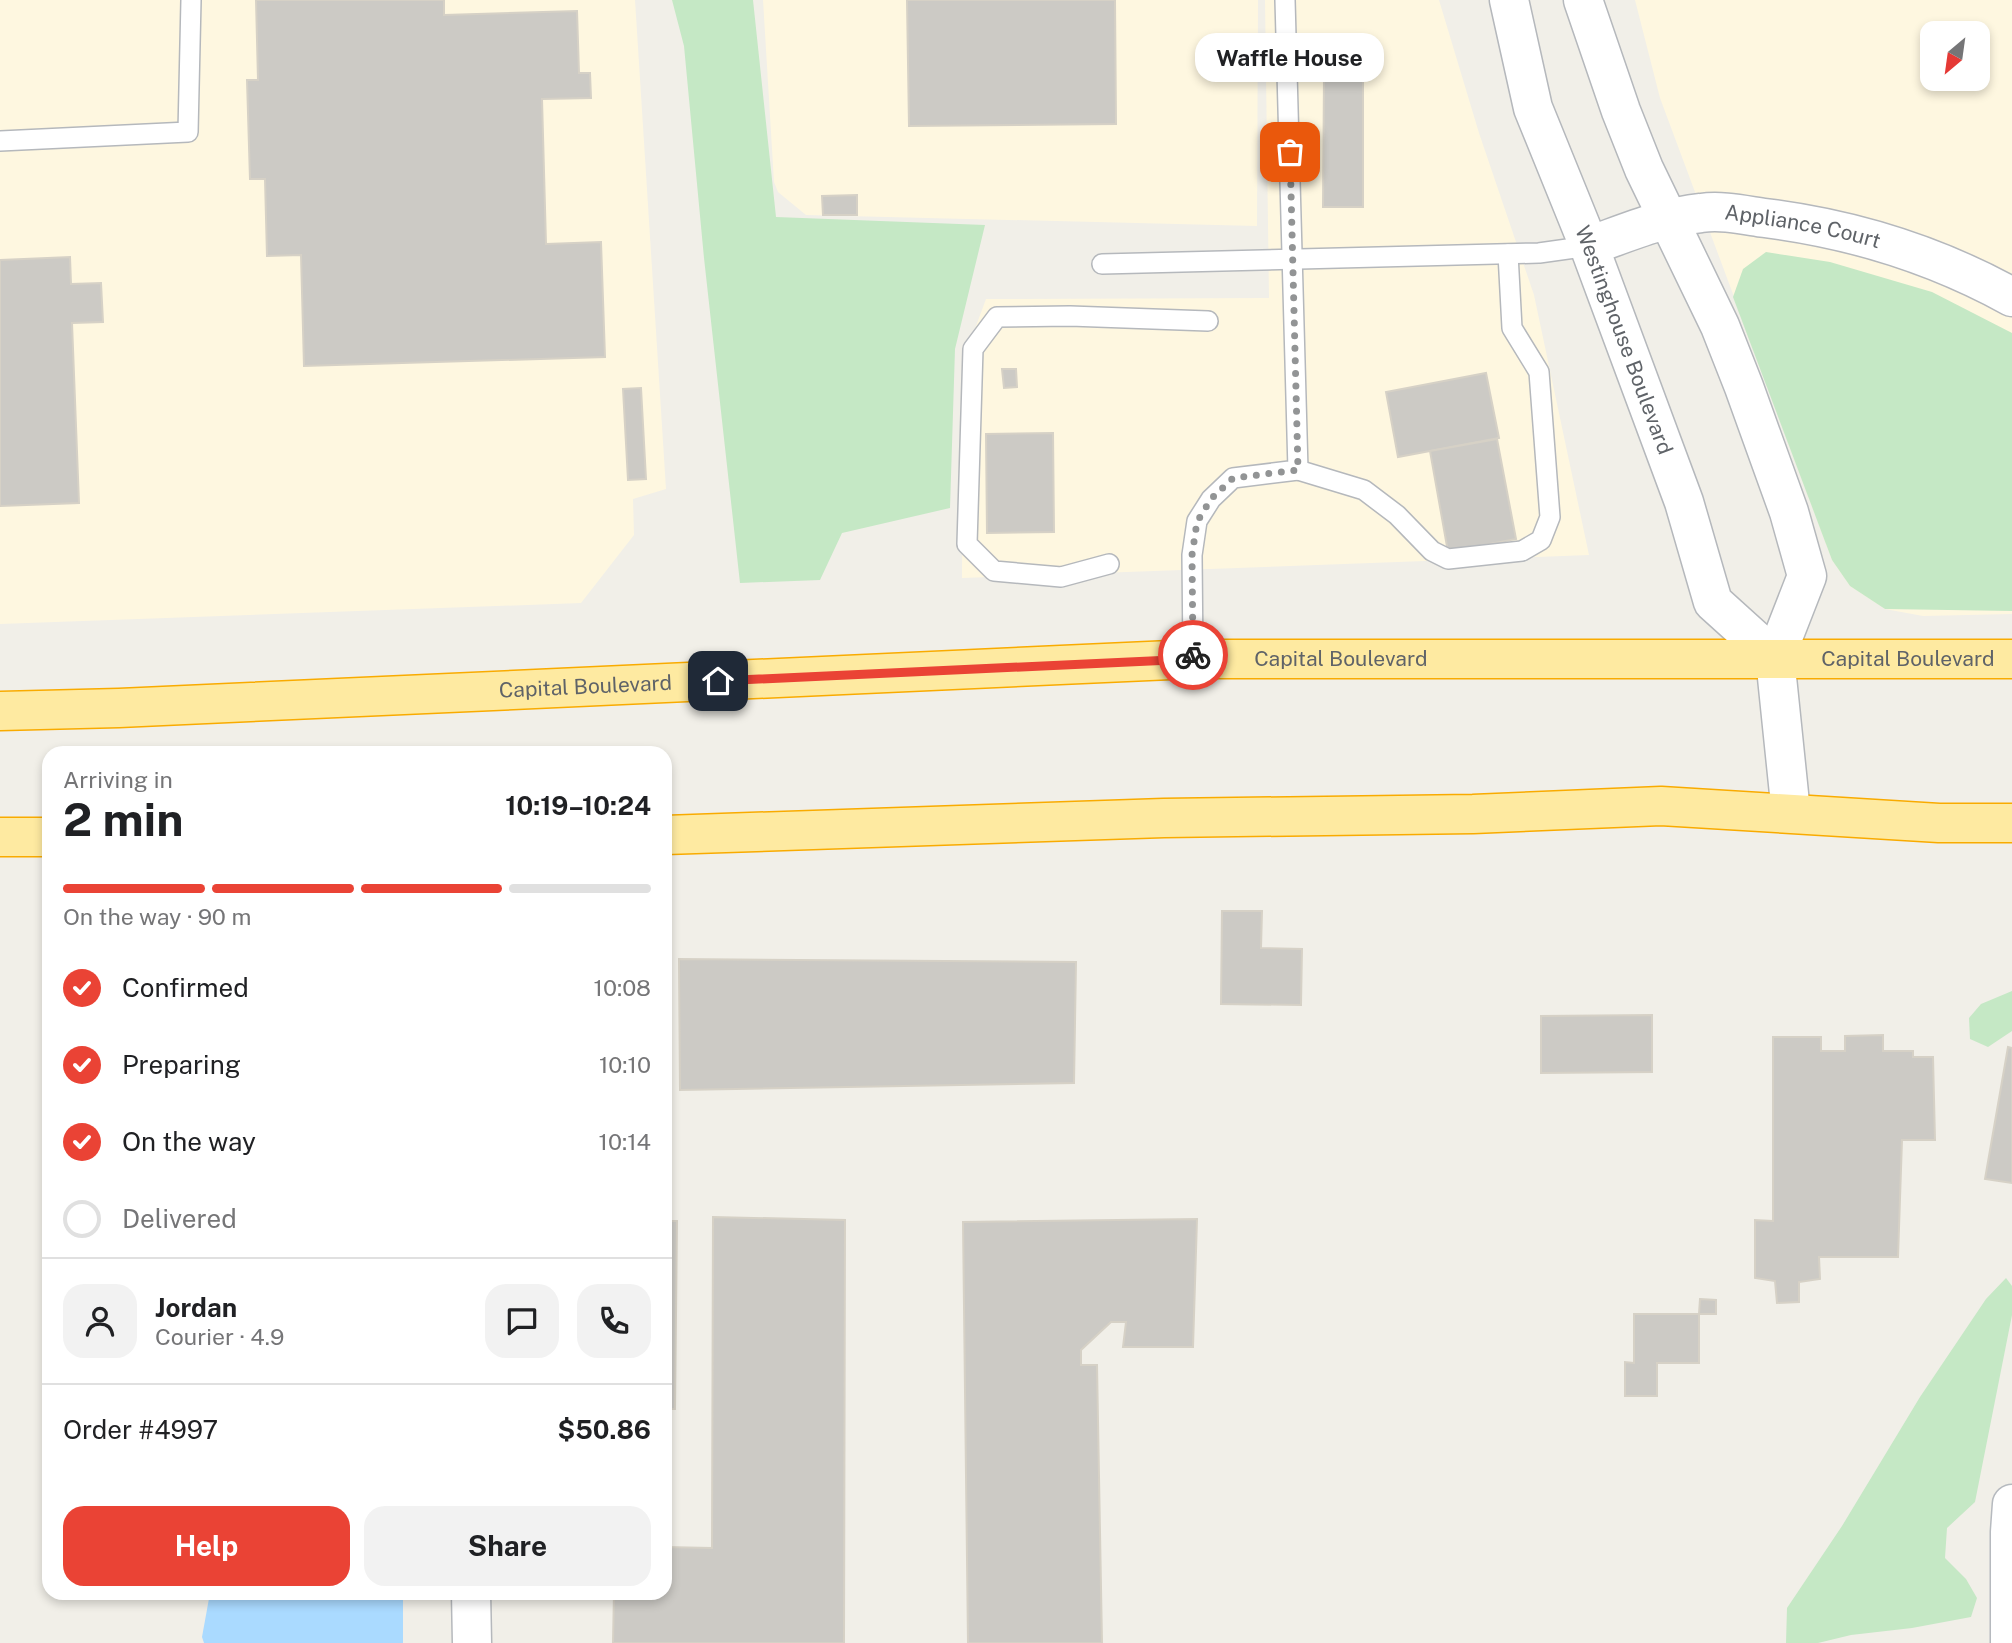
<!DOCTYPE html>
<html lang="en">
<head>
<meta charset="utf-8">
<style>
	:root { --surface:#fff; --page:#f2f2f2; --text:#202124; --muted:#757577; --line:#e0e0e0; --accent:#ea4335 }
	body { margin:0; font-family:"Public Sans",sans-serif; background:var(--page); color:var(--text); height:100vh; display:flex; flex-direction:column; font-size:26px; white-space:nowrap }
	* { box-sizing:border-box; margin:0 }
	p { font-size:23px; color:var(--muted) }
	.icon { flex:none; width:38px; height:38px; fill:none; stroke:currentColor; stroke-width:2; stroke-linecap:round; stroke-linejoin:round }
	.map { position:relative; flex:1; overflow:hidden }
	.drawer { position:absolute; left:42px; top:746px; width:630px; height:854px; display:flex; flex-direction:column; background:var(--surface); border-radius:21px; box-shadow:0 4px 10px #0003 }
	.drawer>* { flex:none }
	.needle { width:46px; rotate:209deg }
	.controls { position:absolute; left:1920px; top:21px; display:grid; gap:14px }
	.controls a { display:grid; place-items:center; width:70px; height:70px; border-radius:14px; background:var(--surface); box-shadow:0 4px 10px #0003; font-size:35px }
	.pin { position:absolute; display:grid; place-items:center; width:60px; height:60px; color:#fff; margin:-30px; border-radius:14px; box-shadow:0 4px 10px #0006 }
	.courier { position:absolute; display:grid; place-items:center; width:70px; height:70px; margin:-35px; border:5px solid #ea4335; border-radius:50%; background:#fff; color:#222; box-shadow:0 2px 9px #0007 }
	.bubble { position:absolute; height:49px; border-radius:21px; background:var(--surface); box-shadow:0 4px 10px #0003; font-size:23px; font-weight:700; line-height:49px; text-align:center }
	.head em { font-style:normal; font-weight:700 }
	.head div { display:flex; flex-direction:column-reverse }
	.head { display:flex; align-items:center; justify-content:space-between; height:119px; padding:0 21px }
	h1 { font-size:46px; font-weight:700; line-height:52px }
	.bar { display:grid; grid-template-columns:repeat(4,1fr); gap:10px 7px; align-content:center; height:84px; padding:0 21px }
	.bar i { height:9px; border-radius:5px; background:var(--line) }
	.bar .current { background:var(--accent) }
	.bar p { grid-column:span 4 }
	.line { display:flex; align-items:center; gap:18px; padding:0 21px; border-top:2px solid var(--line) }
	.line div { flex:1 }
	.round { display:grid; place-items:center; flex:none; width:74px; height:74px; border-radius:21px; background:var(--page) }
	ol { padding:0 21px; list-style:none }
	li { display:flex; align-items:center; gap:21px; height:77px }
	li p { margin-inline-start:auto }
	li .icon { padding:7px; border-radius:50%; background:var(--accent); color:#fff; stroke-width:4 }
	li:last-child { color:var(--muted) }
	li i { width:38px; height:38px; border:4px solid var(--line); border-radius:50% }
	.primary-button { display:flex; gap:14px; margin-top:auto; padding:14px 21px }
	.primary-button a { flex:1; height:80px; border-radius:21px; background:var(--accent); color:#fff; font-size:28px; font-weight:700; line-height:80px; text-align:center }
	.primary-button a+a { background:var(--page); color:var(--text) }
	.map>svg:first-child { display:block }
</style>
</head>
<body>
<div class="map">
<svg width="2012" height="1643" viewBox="0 0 2012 1643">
	<rect width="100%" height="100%" fill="#f1efe8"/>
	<g fill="#fef7e0" fill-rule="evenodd">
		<polygon points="0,0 635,0 666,489 633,499 634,535 581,603 0,624"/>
		<polygon points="763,0 1258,0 1257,226 806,215 778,192 774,182"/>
		<polygon points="1265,0 1439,0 1479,133 1534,295 1589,555 962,578 963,361 986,299 1269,298"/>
		<path d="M1635 0H2012V614L1923 616 1885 609 1850 586 1832 560 1660 98ZM1932 33H1978V79H1932Z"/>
	</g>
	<g fill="#c5e8c5">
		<polygon points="672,0 753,0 776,217 985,225 955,349 950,508 842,533 820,580 740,583 704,258 684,46"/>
		<polygon points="1766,252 1830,262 1932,292 2012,333 2012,611 1885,609 1850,586 1832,560 1733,297 1743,269"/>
		<polygon points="2012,991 2012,1031 1988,1047 1970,1039 1969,1018 1981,1004"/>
		<polygon points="2006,1278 2012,1286 2012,1315 1975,1502 1947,1528 1945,1558 1966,1579 1977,1598 1971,1617 1912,1628 1851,1635 1818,1643 1786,1643 1787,1608 1842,1526 1920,1397 1986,1299"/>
	</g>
	<polygon fill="#aadaff" points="210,1593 403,1593 403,1643 204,1643 202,1637"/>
	<g fill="#cccac5" stroke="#d6d1c6" stroke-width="2">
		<polygon points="256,0 444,0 444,15 577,11 579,73 590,73 591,98 542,99 546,244 601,242 605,357 304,366 301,255 267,256 265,179 250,179 247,80 258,80"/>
		<polygon points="907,0 1115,0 1116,124 909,126"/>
		<polygon points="1341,63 1363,63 1363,207 1323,207 1324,77 1341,77"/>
		<polygon points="857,195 857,215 823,215 822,196"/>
		<polygon points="70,257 71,284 101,283 103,322 72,323 79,503 0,506 0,260"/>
		<polygon points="1002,369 1016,369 1017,387 1004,388"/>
		<polygon points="1486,373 1499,438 1398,457 1386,392"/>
		<polygon points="641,388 646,479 628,480 623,389"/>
		<polygon points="1053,433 1054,532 987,533 986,434"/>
		<polygon points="1497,439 1516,539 1448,552 1430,451"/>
		<polygon points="1222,911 1262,911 1261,948 1302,949 1301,1005 1221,1004"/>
		<polygon points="679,959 1076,962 1074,1083 680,1090"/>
		<polygon points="1652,1015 1652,1072 1541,1073 1541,1016"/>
		<polygon points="1883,1035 1883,1051 1913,1051 1913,1057 1933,1057 1935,1140 1902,1140 1898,1257 1819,1257 1820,1279 1799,1282 1799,1302 1777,1303 1775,1281 1755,1278 1755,1220 1773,1221 1773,1037 1821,1037 1821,1051 1845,1051 1845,1036"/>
		<polygon points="2008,1047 2012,1048 2012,1183 1985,1179"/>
		<polygon points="713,1217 845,1220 844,1643 613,1643 614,1592 665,1592 665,1547 712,1548"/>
		<polygon points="1197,1219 1193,1347 1123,1347 1126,1322 1111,1322 1081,1350 1081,1365 1097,1365 1102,1643 968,1643 963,1222"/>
		<polygon points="665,1221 677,1221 675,1409 665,1409"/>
		<polygon points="1700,1299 1716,1300 1716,1314 1699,1314"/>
		<polygon points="1634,1314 1699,1314 1699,1363 1657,1363 1657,1396 1625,1396 1625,1362 1634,1363"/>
	</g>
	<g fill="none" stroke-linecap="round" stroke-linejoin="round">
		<g stroke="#b5b8bc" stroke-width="22">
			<g id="service">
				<polyline points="0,141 188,132 191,0"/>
				<polyline points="1102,264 1539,253 1589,246"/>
				<polyline points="1298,470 1364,490 1397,515 1432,551 1448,559 1522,551 1541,540 1550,517 1539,372 1512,328 1508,254"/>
				<polyline points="1109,564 1061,577 994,571 967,544 973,349 997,317 1070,316 1208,321"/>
				<polyline points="1193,659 1192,555 1197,521 1211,499 1233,478 1298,470 1285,0"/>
			</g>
		</g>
		<g stroke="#b5b8bc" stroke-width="41">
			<polyline id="minor" points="471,1592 472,1643"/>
		</g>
		<g stroke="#b5b8bc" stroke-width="41">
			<g id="tertiary">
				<path id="s1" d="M1509 0 1533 108 1589 246 1684 502 1713 602 1775 658"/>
				<polyline points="1583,0 1621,111 1644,169 1720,326 1744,387 1789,512 1807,576 1775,658 1791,813"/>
				<path id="s2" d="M1589 246C1626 233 1663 217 1701 213 1722 210 1744 215 1765 218 1853 229 1934 254 2012 297"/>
			</g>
		</g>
		<g stroke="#b6babf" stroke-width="41">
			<polyline id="secondary" points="2010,1643 2010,1532 2012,1504"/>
		</g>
		<g stroke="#f9ab00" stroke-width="41">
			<g id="trunk">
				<path id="s3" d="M0 711 119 708 1193 659H2012"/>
				<polyline points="665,835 1164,818 1473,814 1661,806 1939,823 2012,823"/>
				<polyline points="0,837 49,837"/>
			</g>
		</g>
		<use href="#service" stroke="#fff" stroke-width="19"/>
		<use href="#minor" stroke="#fff" stroke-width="38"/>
		<use href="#tertiary" stroke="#fff" stroke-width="38"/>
		<use href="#secondary" stroke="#fff" stroke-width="38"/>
		<use href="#trunk" stroke="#feeaa1" stroke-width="38"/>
	</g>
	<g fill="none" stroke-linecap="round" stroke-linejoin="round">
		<polyline stroke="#929495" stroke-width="7" stroke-dasharray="0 12.6" points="1193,655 1192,555 1197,522 1211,499 1233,478 1298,470 1290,152"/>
		<polyline stroke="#ea4335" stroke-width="9" points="718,681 1193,659 1193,655"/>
	</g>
	<g text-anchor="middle" stroke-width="6" stroke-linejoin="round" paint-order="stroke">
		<g font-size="21" fill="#5f6368" stroke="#fff">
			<text dy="7" stroke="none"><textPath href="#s2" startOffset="220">Appliance Court</textPath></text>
			<text dy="7" stroke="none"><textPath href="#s1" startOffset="360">Westinghouse Boulevard</textPath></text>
			<text dy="7" stroke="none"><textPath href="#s3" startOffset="1342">Capital Boulevard</textPath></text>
			<text dy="7" stroke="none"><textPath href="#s3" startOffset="1909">Capital Boulevard</textPath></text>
			<text dy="7" stroke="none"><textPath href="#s3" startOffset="586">Capital Boulevard</textPath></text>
		</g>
	</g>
</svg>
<div class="controls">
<a><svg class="needle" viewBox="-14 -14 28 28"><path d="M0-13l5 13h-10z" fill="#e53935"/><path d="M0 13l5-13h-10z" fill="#757577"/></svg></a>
</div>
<div class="pin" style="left:1290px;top:152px;background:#ea580c"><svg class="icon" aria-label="bag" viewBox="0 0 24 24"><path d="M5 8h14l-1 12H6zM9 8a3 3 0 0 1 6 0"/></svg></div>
<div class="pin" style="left:718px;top:681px;background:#1f2937"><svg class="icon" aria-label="home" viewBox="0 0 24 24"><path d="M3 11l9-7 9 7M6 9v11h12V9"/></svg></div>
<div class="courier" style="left:1193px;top:655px"><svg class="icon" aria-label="bike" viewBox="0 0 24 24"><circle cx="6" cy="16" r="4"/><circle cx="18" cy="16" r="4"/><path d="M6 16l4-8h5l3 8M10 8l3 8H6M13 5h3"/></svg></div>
<div class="bubble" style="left:1195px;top:33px;width:189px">Waffle House</div>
<section class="drawer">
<div class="head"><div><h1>2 min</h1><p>Arriving in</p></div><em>10:19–10:24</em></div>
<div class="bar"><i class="current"></i><i class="current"></i><i class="current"></i><i></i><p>On the way · 90 m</p></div>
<ol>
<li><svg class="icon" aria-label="check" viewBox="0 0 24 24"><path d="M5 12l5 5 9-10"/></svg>Confirmed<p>10:08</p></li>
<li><svg class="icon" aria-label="check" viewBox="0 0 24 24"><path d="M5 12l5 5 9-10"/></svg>Preparing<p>10:10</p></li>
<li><svg class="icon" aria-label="check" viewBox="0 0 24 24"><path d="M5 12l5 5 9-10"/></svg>On the way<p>10:14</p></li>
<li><i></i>Delivered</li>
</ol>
<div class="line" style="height:126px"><a class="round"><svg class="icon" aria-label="person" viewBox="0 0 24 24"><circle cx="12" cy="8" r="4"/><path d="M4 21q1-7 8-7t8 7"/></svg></a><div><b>Jordan</b><p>Courier · 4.9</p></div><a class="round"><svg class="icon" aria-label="chat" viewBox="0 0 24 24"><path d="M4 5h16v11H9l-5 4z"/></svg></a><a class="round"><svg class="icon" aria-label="phone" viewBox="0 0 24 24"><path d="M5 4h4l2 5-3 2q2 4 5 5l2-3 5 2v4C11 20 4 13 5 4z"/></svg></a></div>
<div class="line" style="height:91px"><div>Order #4997</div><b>$50.86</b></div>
<div class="primary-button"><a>Help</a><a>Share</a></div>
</section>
</div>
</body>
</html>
